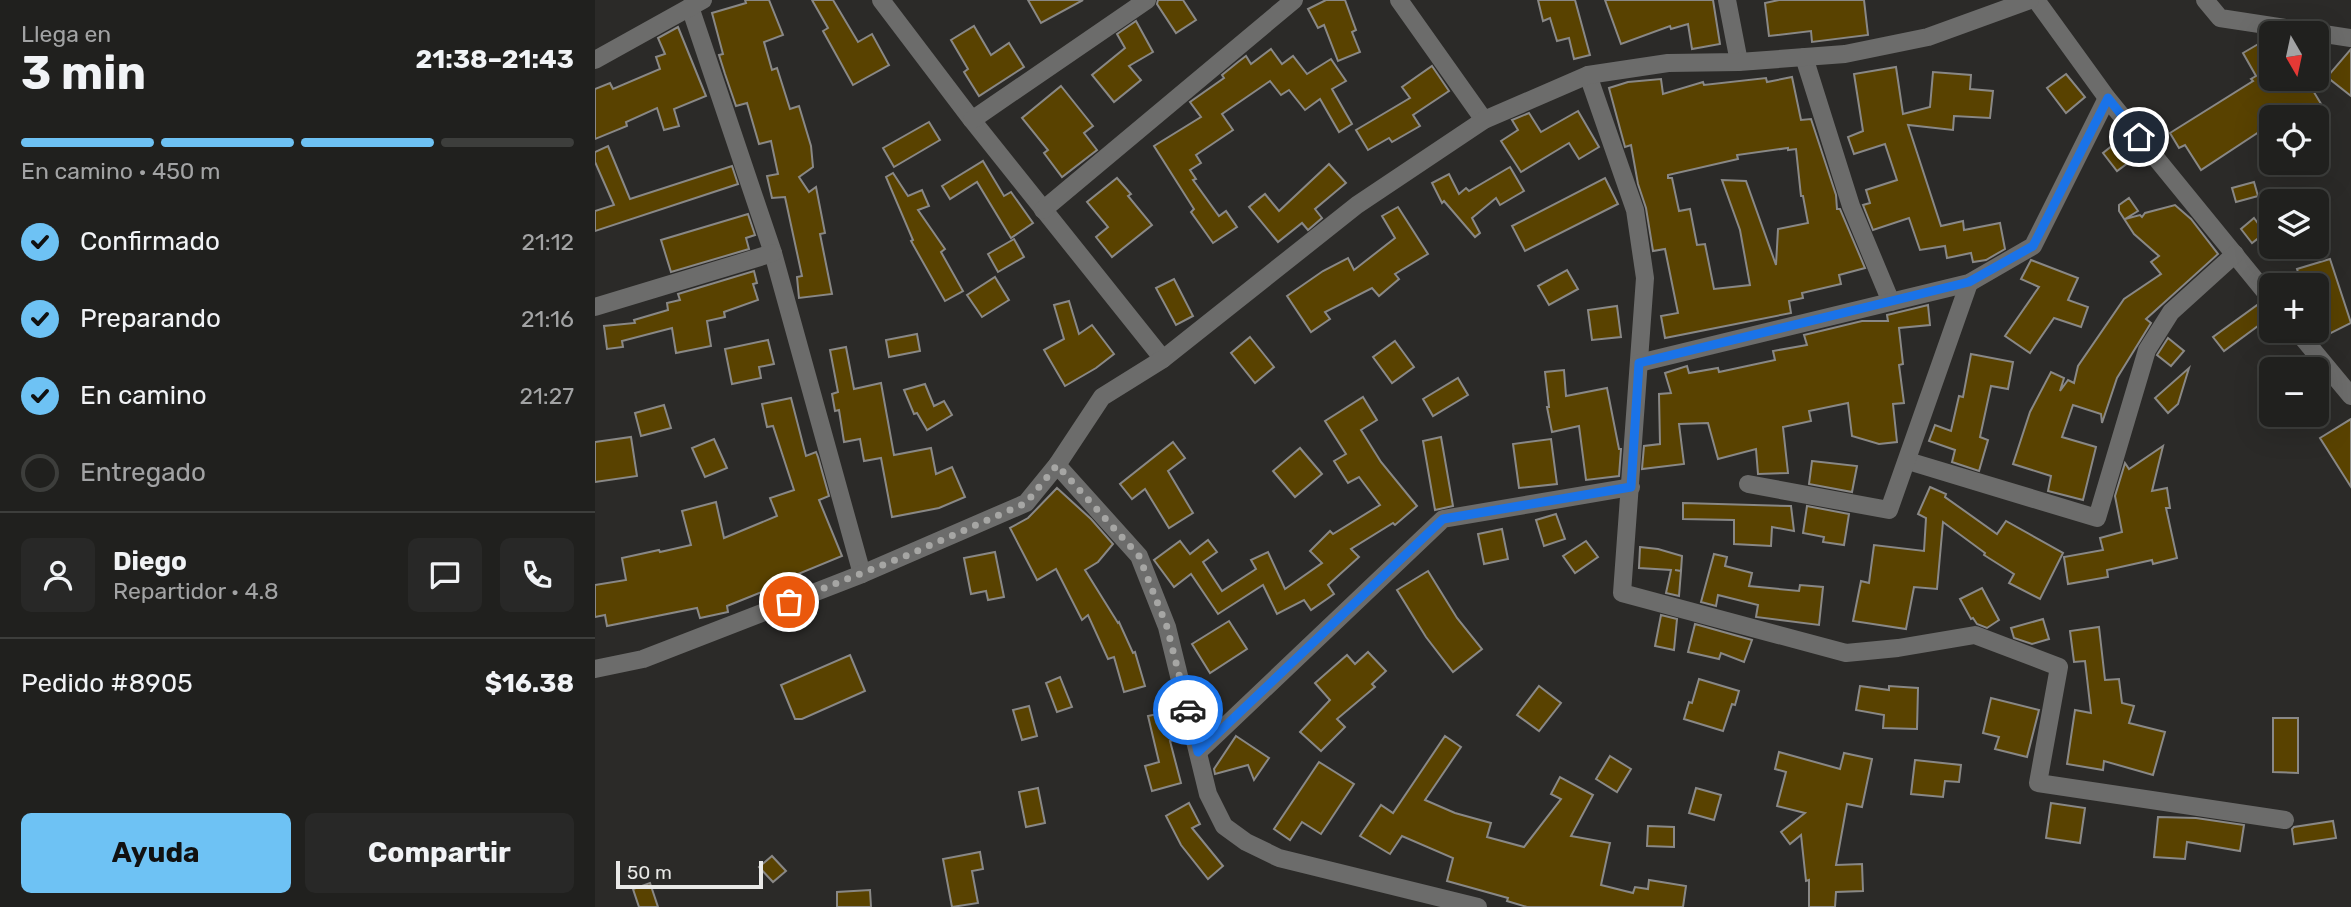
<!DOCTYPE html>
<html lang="es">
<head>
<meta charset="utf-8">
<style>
	:root { --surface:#20201e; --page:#282827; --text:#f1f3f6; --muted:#a2a3a4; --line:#3d3e3c; --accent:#6ec2f4 }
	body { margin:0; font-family:Rubik,sans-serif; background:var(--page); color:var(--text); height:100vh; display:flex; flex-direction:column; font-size:26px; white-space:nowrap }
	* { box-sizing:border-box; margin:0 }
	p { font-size:23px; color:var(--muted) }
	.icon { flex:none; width:38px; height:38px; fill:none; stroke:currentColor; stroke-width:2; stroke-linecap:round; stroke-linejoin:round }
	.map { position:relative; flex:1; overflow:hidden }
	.side { display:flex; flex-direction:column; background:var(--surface); width:595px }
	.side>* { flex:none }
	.needle { width:46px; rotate:171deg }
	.fabs { position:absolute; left:1664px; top:21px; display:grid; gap:14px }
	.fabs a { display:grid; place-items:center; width:70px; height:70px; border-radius:10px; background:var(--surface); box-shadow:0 7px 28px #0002,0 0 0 2px var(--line); font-size:35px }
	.scale { position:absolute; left:21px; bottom:18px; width:147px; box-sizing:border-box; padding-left:7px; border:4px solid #e9e9e7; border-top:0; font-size:19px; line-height:24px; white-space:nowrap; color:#e9e9e7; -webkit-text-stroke:5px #2b2a28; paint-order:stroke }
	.pin { position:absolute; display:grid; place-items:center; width:60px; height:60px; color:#fff; margin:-30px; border:4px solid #fff; border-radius:50%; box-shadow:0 2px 7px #0007 }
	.courier { position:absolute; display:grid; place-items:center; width:70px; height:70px; margin:-35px; border:5px solid #1a73e8; border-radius:50%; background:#fff; color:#222; box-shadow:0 2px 9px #0007 }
	.headline em { font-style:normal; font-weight:700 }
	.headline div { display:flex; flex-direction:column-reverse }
	.headline { display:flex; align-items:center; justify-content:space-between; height:119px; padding:0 21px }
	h1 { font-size:46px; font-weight:700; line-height:52px }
	.bar { display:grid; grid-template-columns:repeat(4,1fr); gap:10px 7px; align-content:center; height:84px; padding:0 21px }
	.bar i { height:9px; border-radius:5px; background:var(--line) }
	.bar .current { background:var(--accent) }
	.bar p { grid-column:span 4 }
	.line { display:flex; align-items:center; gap:18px; padding:0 21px; border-top:2px solid var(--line) }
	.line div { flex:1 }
	.round { display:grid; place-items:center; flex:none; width:74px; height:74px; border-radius:10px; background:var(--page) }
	ol { padding:0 21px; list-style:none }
	li { display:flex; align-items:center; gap:21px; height:77px }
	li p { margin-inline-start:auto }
	li .icon { padding:7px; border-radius:50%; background:var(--accent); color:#111; stroke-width:4 }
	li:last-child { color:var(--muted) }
	li i { width:38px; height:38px; border:4px solid var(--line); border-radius:50% }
	.action { display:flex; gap:14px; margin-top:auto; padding:14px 21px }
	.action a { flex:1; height:80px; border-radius:10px; background:var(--accent); color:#111; font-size:28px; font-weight:700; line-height:80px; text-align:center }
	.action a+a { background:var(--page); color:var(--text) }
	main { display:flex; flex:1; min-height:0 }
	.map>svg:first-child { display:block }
</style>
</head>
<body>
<main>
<section class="side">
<div class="headline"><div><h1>3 min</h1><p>Llega en</p></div><em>21:38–21:43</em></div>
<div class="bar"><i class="current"></i><i class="current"></i><i class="current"></i><i></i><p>En camino · 450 m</p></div>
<ol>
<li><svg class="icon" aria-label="check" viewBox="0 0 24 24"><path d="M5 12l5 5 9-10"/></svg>Confirmado<p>21:12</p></li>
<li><svg class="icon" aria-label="check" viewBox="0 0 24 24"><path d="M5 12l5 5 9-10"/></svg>Preparando<p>21:16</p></li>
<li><svg class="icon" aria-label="check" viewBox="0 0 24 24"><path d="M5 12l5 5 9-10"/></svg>En camino<p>21:27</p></li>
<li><i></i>Entregado</li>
</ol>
<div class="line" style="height:126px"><a class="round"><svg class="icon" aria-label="person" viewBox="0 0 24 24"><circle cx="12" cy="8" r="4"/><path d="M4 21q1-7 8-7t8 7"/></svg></a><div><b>Diego</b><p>Repartidor · 4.8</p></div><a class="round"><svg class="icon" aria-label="chat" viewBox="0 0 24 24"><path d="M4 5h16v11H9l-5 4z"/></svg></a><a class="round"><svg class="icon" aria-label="phone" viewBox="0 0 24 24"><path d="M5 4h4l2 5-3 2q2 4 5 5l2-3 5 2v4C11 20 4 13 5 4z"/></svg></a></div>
<div class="line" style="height:91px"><div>Pedido #8905</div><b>$16.38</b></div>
<div class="action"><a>Ayuda</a><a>Compartir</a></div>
</section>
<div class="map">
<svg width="1756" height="907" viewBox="0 0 1756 907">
	<rect width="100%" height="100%" fill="#2b2a28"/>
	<g fill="#594200" stroke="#898886" stroke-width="2" fill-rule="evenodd">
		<polygon points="150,0 174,0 188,35 169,42 177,70 182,68 195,109 204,106 216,146 218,167 204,177 214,192 221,187 230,233 225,234 237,294 204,298 202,277 207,276 190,197 177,198 172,176 183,174 176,141 164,144 152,103 141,106 130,74 124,55 128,54 117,13 151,3"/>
		<polygon points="217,0 238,0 263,42 277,34 294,65 258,85 228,31 233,28"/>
		<polygon points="433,0 488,0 446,23"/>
		<polygon points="563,0 588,0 601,20 581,33 562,4"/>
		<polygon points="731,0 750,0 761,30 757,32 765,52 743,61 729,25 723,28 713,9"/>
		<polygon points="943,0 980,0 995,55 979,59 974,38 962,41 955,18 948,21"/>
		<polygon points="1010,0 1118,0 1125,44 1097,49 1093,24 1076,29 1075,26 1026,44"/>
		<polygon points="1184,0 1269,0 1273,35 1217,42 1216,31 1174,36 1170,3"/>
		<polygon points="541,21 558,52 534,66 546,80 519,102 497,75 530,48 522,34"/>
		<polygon points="379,26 396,55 414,43 429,67 384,96 369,72 373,69 356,40"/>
		<polygon points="83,27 111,96 79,109 84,126 69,130 62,108 31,122 32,126 0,139 0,89 15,83 18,89 65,69 61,57 70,54 63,38"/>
		<polygon points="1665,43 1676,62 1676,79 1687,79 1693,89 1711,79 1734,117 1676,117 1676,124 1606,170 1590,145 1584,148 1575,133 1658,81 1656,79 1661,76 1648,53"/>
		<polygon points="676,49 687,64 698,56 712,74 736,59 751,81 737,89 757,124 744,132 725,99 710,110 694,90 686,95 675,81 627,114 638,130 601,155 606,163 595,170 601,179 598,180 624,216 631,211 642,227 618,243 596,212 599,209 559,146 606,117 595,102 629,78 627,75 643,62 651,56 656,64"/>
		<polygon points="1756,49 1756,96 1732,77"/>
		<polygon points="837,66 854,91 818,115 825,126 797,142 794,138 773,150 761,130 815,98 807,87"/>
		<polygon points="1301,67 1308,114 1335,107 1338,72 1376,75 1375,89 1398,91 1395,118 1359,116 1358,130 1313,125 1346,226 1368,221 1369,230 1405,223 1410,249 1391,260 1378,262 1376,253 1352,258 1350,246 1325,250 1314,218 1278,230 1268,205 1275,203 1271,190 1302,180 1290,144 1259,154 1253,137 1268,131 1259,74"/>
		<polygon points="1471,74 1490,97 1471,113 1452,88"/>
		<path d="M1197 77 1206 120 1216 119 1241 195 1242 209H1245L1270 268 1244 275 1246 284 1207 293 1208 298 1194 301 1196 313 1070 338 1066 316 1083 313 1070 249 1058 251 1051 208 1043 184 1036 145 1030 147 1014 88 1033 82 1066 79 1068 94 1108 82 1109 85 1171 78 1172 82ZM1193 148V150L1201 149 1206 196H1208L1213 223 1183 229 1181 265 1151 181 1127 180 1145 230 1155 285 1119 289 1110 244 1102 245 1095 209 1084 211 1077 178H1073V175L1143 159 1142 155Z"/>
		<polygon points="466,86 498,126 489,133 502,150 467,177 449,153 453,150 427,118"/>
		<polygon points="983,111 1004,147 984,159 974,143 926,172 906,141 923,130 917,120 934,113 946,132"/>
		<polygon points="334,122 345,140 299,167 288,148"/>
		<polygon points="1527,138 1541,157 1522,171 1508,153"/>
		<polygon points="13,146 35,199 137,166 143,184 0,231 0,211 19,205 0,162 0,152"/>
		<polygon points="388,161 409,196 416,192 438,223 416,238 382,182 355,199 347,186"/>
		<polygon points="734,164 751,183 720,209 727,218 713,230 707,223 683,242 654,207 670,194 684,211"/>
		<polygon points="915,167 929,191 905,205 901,198 877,218 885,233 880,237 849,201 847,203 837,183 854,174 864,194 871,188 874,191"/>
		<polygon points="298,173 313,196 327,190 334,206 323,210 350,249 346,252 368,291 350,301 316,241 318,240 291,177"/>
		<polygon points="522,178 536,194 533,196 557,225 517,257 501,237 513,227 492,202"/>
		<polygon points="1010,178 1023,204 930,251 917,226"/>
		<polygon points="1659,182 1663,196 1641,202 1637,188"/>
		<polygon points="1534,198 1543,211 1530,219 1545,215 1547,217 1550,213 1580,205 1596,219 1623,254 1551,319 1556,323 1522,378 1507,423 1506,414 1478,405 1467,437 1501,447 1488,500 1453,491 1456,476 1418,464 1435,412 1456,372 1469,378 1465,391 1473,380 1479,383 1483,366 1529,299 1566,274 1556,262 1564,256 1539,234 1524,211 1524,205"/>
		<polygon points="803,207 833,254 800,274 804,279 784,296 777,288 730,312 735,319 716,332 692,296 728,271 753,258 759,270 800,238 787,216"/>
		<polygon points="153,214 160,235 151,238 154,249 76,272 66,240"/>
		<polygon points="1659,218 1670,233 1657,243 1646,229"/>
		<polygon points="419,239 429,257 403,272 393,254"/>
		<polygon points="1735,259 1756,323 1726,338 1722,330 1722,285 1707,285 1702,269"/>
		<polygon points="1436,260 1483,278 1473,300 1493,307 1486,327 1459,318 1435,353 1410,336 1444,287 1426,279"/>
		<polygon points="972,270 983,289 954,305 943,286"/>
		<polygon points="159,271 162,283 158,284 163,300 129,312 130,317 112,321 116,346 81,353 77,328 27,341 28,347 12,349 9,326 40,323 39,320 73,310 72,303 85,300 83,294"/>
		<polygon points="400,277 414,300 387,317 372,295"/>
		<polygon points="579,279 598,316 581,325 561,288"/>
		<polygon points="474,301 484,334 497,325 519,354 501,368 470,386 449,350 469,339 459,305"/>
		<polygon points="1665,303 1675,317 1629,351 1618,337"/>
		<polygon points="1333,305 1335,325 1304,328 1308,364 1304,365 1309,403 1298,404 1302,442 1284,444 1257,436 1253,403 1214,411 1216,421 1188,427 1193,473 1163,474 1161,449 1123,459 1113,423 1084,424 1089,464 1047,469 1049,446 1065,444 1064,394 1076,393 1070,373 1092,366 1094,373 1123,368 1124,372 1180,360 1178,351 1212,345 1209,335 1267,321 1293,321 1292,315"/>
		<polygon points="1022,306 1026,337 997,340 993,310"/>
		<polygon points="322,334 325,351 294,357 291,340"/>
		<polygon points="655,337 679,367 660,383 636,353"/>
		<polygon points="1573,338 1589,351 1576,366 1562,355"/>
		<polygon points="173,340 179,364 164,367 166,378 137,384 130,349"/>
		<polygon points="800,341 819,367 797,383 778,357"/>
		<polygon points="251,347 259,389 286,383 299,455 336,448 341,474 357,467 370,497 344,508 297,517 286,458 269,461 265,439 249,442 244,410 240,411 237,394 243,392 235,350"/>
		<polygon points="1376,354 1418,362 1413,389 1396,386 1385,437 1393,440 1384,471 1357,462 1360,450 1334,441 1340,425 1356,431 1364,396 1368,397"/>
		<polygon points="1594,368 1583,404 1573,413 1560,398"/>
		<polygon points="969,370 971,396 1012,388 1024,449 1026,449 1024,476 991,480 984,426 957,432 952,407 954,407 950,372"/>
		<polygon points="863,378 873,395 838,416 828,399"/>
		<polygon points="330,384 339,406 349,401 357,415 332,430 322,413 319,414 309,390"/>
		<polygon points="768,397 782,420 766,430 786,462 822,506 800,525 798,523 756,549 764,557 733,585 739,594 716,610 709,600 682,614 668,585 623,614 596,574 579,587 559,560 585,541 595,554 613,540 622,552 608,562 627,591 661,569 656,560 673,552 690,589 727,563 715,551 735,531 738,534 785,505 764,477 753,483 739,461 751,454 730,421"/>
		<polygon points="196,398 211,456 221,452 223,457 234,496 224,500 247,556 203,574 204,577 132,606 133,612 105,618 102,608 12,626 10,615 0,617 0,585 31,580 27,558 64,550 65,552 96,545 87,511 121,502 129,538 182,516 175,498 199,490 178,426 172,427 167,404"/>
		<polygon points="69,405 76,428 46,436 40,413"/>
		<polygon points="1756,419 1756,487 1725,438"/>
		<polygon points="36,437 42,476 0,482 0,442"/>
		<polygon points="846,437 858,506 840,510 828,441"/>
		<polygon points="119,439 132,468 110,477 97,448"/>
		<polygon points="956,439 962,484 924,488 918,444"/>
		<polygon points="578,442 590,458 573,471 598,513 574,528 550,489 537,499 525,484"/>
		<polygon points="1568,446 1557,491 1572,488 1575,508 1571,508 1582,558 1558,564 1557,560 1512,570 1513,577 1473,584 1469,557 1508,550 1505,538 1527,532 1520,496 1530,463 1534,469"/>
		<polygon points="705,448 727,474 700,497 678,471"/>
		<polygon points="1217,461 1262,466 1257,492 1214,484"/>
		<polygon points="1335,487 1351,494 1350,497 1402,534 1411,521 1468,553 1445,599 1414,583 1419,574 1389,555 1390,553 1348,522 1342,589 1319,587 1311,629 1258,621 1266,581 1274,583 1279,545 1329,551 1331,518 1323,514"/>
		<polygon points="462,488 496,519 518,544 503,562 490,570 523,623 524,622 538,653 540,652 550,686 529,692 519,657 513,659 493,615 487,620 461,569 442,580 415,528 433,518"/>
		<polygon points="1088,503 1196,506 1199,531 1177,527 1176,546 1139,544 1139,520 1088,519"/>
		<polygon points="1212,506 1254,514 1249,545 1228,542 1229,537 1208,533"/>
		<polygon points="961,514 970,539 949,546 941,520"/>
		<polygon points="907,529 913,559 889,564 883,534"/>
		<polygon points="991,541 1003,557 980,573 968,556"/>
		<polygon points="1045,547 1063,549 1087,556 1086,571 1080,570 1086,571 1084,596 1071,593 1076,570 1044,568"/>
		<polygon points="400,552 409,597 393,600 391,591 376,594 369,558"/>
		<polygon points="1119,554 1132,557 1130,566 1157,573 1154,586 1204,591 1205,585 1228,587 1224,625 1161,617 1163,605 1123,595 1121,606 1106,602"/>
		<polygon points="833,571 862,618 887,649 858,672 831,637 802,590"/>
		<polygon points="1387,588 1404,620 1392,628 1382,624 1378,618 1376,619 1365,599"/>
		<polygon points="1066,615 1082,619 1079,650 1060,646"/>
		<polygon points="1448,619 1454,639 1437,644 1419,638 1416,628"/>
		<polygon points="634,621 652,649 615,673 597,644"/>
		<polygon points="1100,624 1157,640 1149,662 1126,653 1124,659 1093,652"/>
		<polygon points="1504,627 1510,680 1524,679 1527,703 1539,706 1534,723 1570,732 1558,775 1509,761 1508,770 1472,764 1480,710 1496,713 1490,661 1479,662 1475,631"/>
		<polygon points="773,652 791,671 777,684 780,687 742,719 750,727 726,751 705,732 735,700 720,683 752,655 760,664"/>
		<polygon points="255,655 270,691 207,719 200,719 186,685"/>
		<polygon points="465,677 477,707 462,712 451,683"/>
		<polygon points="1104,679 1144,691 1140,705 1137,704 1128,731 1089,719 1094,702 1097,703"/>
		<polygon points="944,686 966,703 944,731 922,715"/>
		<polygon points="1265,686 1294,690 1294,686 1323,688 1322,729 1288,728 1289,715 1261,710"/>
		<polygon points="1396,698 1444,710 1432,757 1400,749 1404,737 1388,733"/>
		<polygon points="434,706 442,736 427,740 418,710"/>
		<polygon points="572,712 579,740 575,741 586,783 557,791 550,766 564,762 553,716"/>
		<polygon points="1678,718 1703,718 1703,773 1678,772"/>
		<polygon points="641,736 674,758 659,780 653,765 620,774 619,769"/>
		<polygon points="850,736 866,747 830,800 860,813 896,823 892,837 929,847 966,799 956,794 965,777 998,795 976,836 1015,843 1006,885 1038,893 1040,887 1053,889 1054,880 1091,886 1088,907 932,907 912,901 913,898 852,881 858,858 807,836 795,854 765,836 786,805 798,813"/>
		<polygon points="1184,752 1245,769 1249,753 1277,759 1267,807 1252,804 1241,865 1267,864 1268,891 1241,892 1240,907 1214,907 1214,880 1211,881 1206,835 1195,844 1186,832 1210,813 1182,806 1191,772 1180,769"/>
		<polygon points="1015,756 1036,769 1022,792 1001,779"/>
		<polygon points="1320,760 1366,765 1364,782 1350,781 1348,797 1316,794"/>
		<polygon points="724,762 759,784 726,834 707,822 695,840 679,829"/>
		<polygon points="443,788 450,823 431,827 424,792"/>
		<polygon points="1101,788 1126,795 1119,820 1094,813"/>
		<polygon points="594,803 605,824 597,828 628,866 613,879 586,845 571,816"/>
		<polygon points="1456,803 1490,808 1485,843 1451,838"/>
		<polygon points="1563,817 1601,818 1649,825 1645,851 1592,842 1590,859 1559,857"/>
		<polygon points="1738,821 1741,838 1699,844 1697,829 1699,827"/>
		<polygon points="1053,826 1079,827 1079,847 1052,846"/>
		<polygon points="385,852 388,869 377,871 383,903 357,907 348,859"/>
		<polygon points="177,856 191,871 178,882 164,867"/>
		<polygon points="55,883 63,907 44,907 38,889"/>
		<polygon points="275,890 276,907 242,907 242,892"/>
	</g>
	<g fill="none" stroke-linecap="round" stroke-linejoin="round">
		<g stroke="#6c6c6b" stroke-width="18">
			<polyline points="286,0 377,120 568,359"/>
			<polyline points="804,0 889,120"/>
			<polyline points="1132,0 1144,62"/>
			<polyline points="1441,0 1512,98 1676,299"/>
			<polyline points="1610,0 1625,18 1756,38"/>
			<polyline points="95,7 178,253 267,574"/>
			<polyline points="1209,57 1256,206 1296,302"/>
			<polyline points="0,60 108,0"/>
			<polyline points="993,75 1040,210 1050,278 1027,593 1251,653 1303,648 1380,635 1464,667 1443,783 1690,820"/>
			<polyline points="377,120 552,0"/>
			<polyline points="448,210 699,0"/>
			<polyline points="0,307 178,253"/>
			<polyline points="1702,331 1756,396"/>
			<polyline points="1044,363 1374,283 1438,246 1512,98"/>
			<polyline points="1313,461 1502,518 1552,350 1576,312 1640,254"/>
			<polyline points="462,465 544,556 572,627 613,794 629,826 651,842 684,858 883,907"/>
			<polyline points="1153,484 1294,510 1374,283"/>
			<polyline points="0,669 48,659 267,574 431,503 462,465 507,397 568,359 762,205 889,120 993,75 1073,63 1144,62 1250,54 1333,37 1435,0"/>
			<polyline points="603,752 848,519 1036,487"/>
		</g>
	</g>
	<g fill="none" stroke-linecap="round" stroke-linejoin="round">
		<polyline stroke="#a6a6a4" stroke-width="7" stroke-dasharray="0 12.6" points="194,602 313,555 431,503 462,465 544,556 572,627 593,710"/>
		<polyline stroke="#1a73e8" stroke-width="9" points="593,710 603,752 848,519 1036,487 1044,363 1374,282 1438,246 1513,98 1544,137"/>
	</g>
</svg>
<div class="fabs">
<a><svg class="needle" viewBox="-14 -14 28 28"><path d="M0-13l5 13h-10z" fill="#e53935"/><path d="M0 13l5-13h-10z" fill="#a2a3a4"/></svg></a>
<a><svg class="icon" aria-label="locate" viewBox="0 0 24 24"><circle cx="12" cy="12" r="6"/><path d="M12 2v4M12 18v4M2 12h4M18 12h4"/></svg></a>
<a><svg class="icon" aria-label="layers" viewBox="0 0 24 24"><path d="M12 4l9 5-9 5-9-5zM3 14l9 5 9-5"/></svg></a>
<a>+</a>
<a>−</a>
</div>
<div class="scale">50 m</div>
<div class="pin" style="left:194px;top:602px;background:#ea580c"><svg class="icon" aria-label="bag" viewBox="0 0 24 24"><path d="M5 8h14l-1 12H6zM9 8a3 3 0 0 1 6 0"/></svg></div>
<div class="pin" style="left:1544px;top:137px;background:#1f2937"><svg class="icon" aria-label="home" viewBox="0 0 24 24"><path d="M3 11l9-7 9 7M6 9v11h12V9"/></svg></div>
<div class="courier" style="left:593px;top:710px"><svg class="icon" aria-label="car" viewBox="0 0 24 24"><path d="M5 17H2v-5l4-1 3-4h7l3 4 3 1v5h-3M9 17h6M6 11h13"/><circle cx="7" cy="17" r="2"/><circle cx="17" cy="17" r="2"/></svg></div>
</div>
</main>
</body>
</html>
